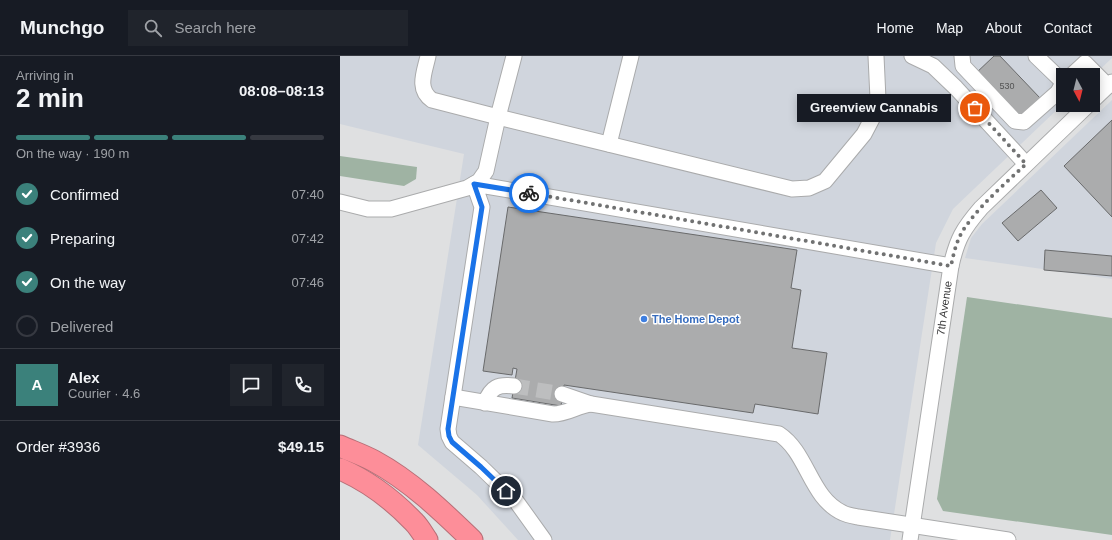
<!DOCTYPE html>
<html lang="en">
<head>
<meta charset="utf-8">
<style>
	:root { --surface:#171b24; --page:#20242c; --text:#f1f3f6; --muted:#9ea1a6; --line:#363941; --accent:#3b817b }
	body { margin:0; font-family:Arial,sans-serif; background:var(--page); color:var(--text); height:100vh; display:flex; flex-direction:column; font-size:15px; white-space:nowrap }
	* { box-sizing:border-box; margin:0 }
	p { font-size:13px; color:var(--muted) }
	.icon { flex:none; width:22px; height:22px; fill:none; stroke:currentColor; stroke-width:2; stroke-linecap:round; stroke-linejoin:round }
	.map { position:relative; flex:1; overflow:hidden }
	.details { display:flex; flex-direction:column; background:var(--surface); width:340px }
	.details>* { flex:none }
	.needle { width:26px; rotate:173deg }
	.buttons { position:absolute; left:716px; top:12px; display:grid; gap:8px }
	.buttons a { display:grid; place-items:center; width:44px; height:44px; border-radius:0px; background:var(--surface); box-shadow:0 2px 10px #0003; font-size:20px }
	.pin { position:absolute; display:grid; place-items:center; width:34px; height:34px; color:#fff; margin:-17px; border:2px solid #fff; border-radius:50%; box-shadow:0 1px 4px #0007 }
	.courier { position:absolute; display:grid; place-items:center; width:40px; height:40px; margin:-20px; border:3px solid #1a73e8; border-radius:50%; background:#fff; color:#222; box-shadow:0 1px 5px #0007 }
	.bubble { position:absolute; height:28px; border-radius:0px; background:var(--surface); box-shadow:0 2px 10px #0003; font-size:13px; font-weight:800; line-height:28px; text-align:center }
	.summary em { font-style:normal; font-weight:800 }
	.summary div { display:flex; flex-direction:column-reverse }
	.summary { display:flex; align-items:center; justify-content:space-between; height:68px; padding:0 16px }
	h1 { font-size:26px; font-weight:800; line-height:30px }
	.bar { display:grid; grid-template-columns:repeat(4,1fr); gap:6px 4px; align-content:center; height:48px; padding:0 16px }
	.bar i { height:5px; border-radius:3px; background:var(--line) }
	.bar .selected { background:var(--accent) }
	.bar p { grid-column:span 4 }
	.line { display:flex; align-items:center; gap:10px; padding:0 16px; border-top:1px solid var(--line) }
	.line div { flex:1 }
	.round { display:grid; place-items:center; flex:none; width:42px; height:42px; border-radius:0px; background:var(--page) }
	ol { padding:0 16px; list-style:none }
	li { display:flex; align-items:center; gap:12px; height:44px }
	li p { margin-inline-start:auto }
	li .icon { padding:4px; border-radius:50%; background:var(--accent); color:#fff; stroke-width:4 }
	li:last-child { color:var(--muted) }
	li i { width:22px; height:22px; border:2px solid var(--line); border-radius:50% }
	header { display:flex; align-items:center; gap:24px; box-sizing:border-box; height:56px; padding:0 20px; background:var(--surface); border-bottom:1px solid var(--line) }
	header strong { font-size:19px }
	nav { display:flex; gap:22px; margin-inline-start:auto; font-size:14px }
	.search { width:280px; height:36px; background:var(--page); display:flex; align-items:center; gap:10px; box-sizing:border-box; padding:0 14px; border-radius:0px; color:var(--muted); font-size:15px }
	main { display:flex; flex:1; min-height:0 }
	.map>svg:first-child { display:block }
</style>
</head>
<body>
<header>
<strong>Munchgo</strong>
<div class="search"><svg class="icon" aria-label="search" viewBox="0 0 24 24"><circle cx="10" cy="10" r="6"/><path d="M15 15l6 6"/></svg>Search here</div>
<nav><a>Home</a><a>Map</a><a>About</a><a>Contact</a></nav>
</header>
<main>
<section class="details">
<div class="summary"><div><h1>2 min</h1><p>Arriving in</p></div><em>08:08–08:13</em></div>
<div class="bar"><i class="selected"></i><i class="selected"></i><i class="selected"></i><i></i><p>On the way · 190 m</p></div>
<ol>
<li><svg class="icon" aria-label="check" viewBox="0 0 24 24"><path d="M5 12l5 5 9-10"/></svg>Confirmed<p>07:40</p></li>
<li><svg class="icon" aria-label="check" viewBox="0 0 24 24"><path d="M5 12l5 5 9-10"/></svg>Preparing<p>07:42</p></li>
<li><svg class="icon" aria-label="check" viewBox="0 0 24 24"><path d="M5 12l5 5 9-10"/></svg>On the way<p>07:46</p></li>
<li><i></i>Delivered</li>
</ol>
<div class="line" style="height:72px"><b class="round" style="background:var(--accent);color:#fff">A</b><div><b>Alex</b><p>Courier · 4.6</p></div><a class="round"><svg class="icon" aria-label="chat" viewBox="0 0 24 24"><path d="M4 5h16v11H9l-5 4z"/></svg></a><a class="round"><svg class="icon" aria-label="phone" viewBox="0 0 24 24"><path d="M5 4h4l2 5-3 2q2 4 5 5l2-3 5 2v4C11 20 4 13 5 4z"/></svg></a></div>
<div class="line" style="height:52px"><div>Order #3936</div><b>$49.15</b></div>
</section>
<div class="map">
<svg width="772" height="484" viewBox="0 0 772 484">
	<rect width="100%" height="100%" fill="#dfe0e1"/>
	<g fill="#d0d5dd">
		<polygon points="0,0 772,0 772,2 753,20 753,19 723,19 723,48 613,153 596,187 550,484 178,484 137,439 78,389 124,98 0,68"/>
		<polygon points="772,44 772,223 625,202 631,182 642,168"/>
	</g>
	<g fill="#9fb3a3">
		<polygon points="0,100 77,111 76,123 64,130 0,120"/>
		<polygon points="627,241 772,262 772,479 603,455 597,443"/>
	</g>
	<g fill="#abacad" stroke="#696a6b">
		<polygon points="654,0 660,0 700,42 680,61 634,19"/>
		<polygon points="772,64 772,161 724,110"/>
		<polygon points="701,134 717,152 678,185 662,167"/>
		<polygon points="168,151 457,194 451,232 461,234 452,292 487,297 478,358 415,348 413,357 224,329 221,350 172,342 177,313 173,312 172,319 143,315"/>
		<polygon points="705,194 772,200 772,220 704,214"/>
	</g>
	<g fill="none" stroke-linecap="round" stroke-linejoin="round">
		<polyline stroke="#bdbebf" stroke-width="15" stroke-dasharray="15 8" stroke-linecap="butt" points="174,330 222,338"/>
		<g stroke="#aaabac" stroke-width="17">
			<g id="minor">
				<path d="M88 0C85 15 76 33 92 44L158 61 174 0"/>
				<polyline points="572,0 593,10 616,32 686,108"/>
				<polyline points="622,0 623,10 675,65 684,66 718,36 723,27"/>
				<polyline points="696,0 723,26"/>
				<polyline points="732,19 745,7 768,30"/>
				<polyline points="753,44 772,26"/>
				<polyline points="269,88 291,0"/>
				<polyline points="0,146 28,153 51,153 127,132 139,125 146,115 158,61 452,133 469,132 485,125 524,78 535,57 538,43 536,0"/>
				<polyline points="222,338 251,348"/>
				<path d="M113 341 213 358C228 358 236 350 251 348L439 378C468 397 470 442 503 457 507 459 513 460 518 461L668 484"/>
				<path d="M145 347C151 331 158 328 174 330"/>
				<polyline points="204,484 176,445 141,411 112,386 109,380 108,373 142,151 134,128 611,210"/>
				<path d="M570 484 611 210C617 183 623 173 641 152L748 49"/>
			</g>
		</g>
		<g stroke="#b76f77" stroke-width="23">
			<g id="highway">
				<path d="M0 390C11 395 23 399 34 405 71 425 102 455 132 484"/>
				<path d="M0 413C28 425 53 444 74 466 79 471 83 478 87 484"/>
			</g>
		</g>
		<use href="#minor" stroke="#fff" stroke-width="15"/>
		<use href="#highway" stroke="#fd8e99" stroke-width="21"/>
	</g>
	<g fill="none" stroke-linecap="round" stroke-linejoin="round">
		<path stroke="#717272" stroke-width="4" stroke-dasharray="0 7.2" d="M189 137 611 210C614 196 617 182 626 170 642 147 666 127 686 108L635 52"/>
		<polyline stroke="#1a73e8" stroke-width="5" points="166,435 141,411 112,386 109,380 108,373 142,151 134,128 189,137"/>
	</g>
	<circle fill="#3f7fe0" stroke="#fff" stroke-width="1.5" cx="304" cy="263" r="4"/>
	<g text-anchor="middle" stroke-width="3" stroke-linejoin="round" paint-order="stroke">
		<g font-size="9" fill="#535454">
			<text x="667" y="33">530</text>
		</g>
		<g font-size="11" fill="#363637" stroke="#fff">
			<text transform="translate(604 252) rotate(-82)" y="4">7th Avenue</text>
		</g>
		<g font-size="11" font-weight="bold" fill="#366cbe" stroke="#fff" text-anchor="start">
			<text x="312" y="267">The Home Depot</text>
		</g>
	</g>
</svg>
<div class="buttons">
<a><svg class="needle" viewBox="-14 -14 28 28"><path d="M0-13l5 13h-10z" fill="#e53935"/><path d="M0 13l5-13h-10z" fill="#9ea1a6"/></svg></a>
</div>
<div class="pin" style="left:635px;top:52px;background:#ea580c"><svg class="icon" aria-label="bag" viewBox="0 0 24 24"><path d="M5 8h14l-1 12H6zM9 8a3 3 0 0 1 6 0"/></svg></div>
<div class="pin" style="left:166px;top:435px;background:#1f2937"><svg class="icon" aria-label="home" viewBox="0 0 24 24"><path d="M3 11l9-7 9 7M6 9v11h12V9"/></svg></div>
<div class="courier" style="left:189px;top:137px"><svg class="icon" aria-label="bike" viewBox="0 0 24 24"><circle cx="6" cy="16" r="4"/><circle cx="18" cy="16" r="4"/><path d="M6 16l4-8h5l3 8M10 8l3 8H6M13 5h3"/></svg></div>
<div class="bubble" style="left:457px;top:38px;width:154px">Greenview Cannabis</div>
</div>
</main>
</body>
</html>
